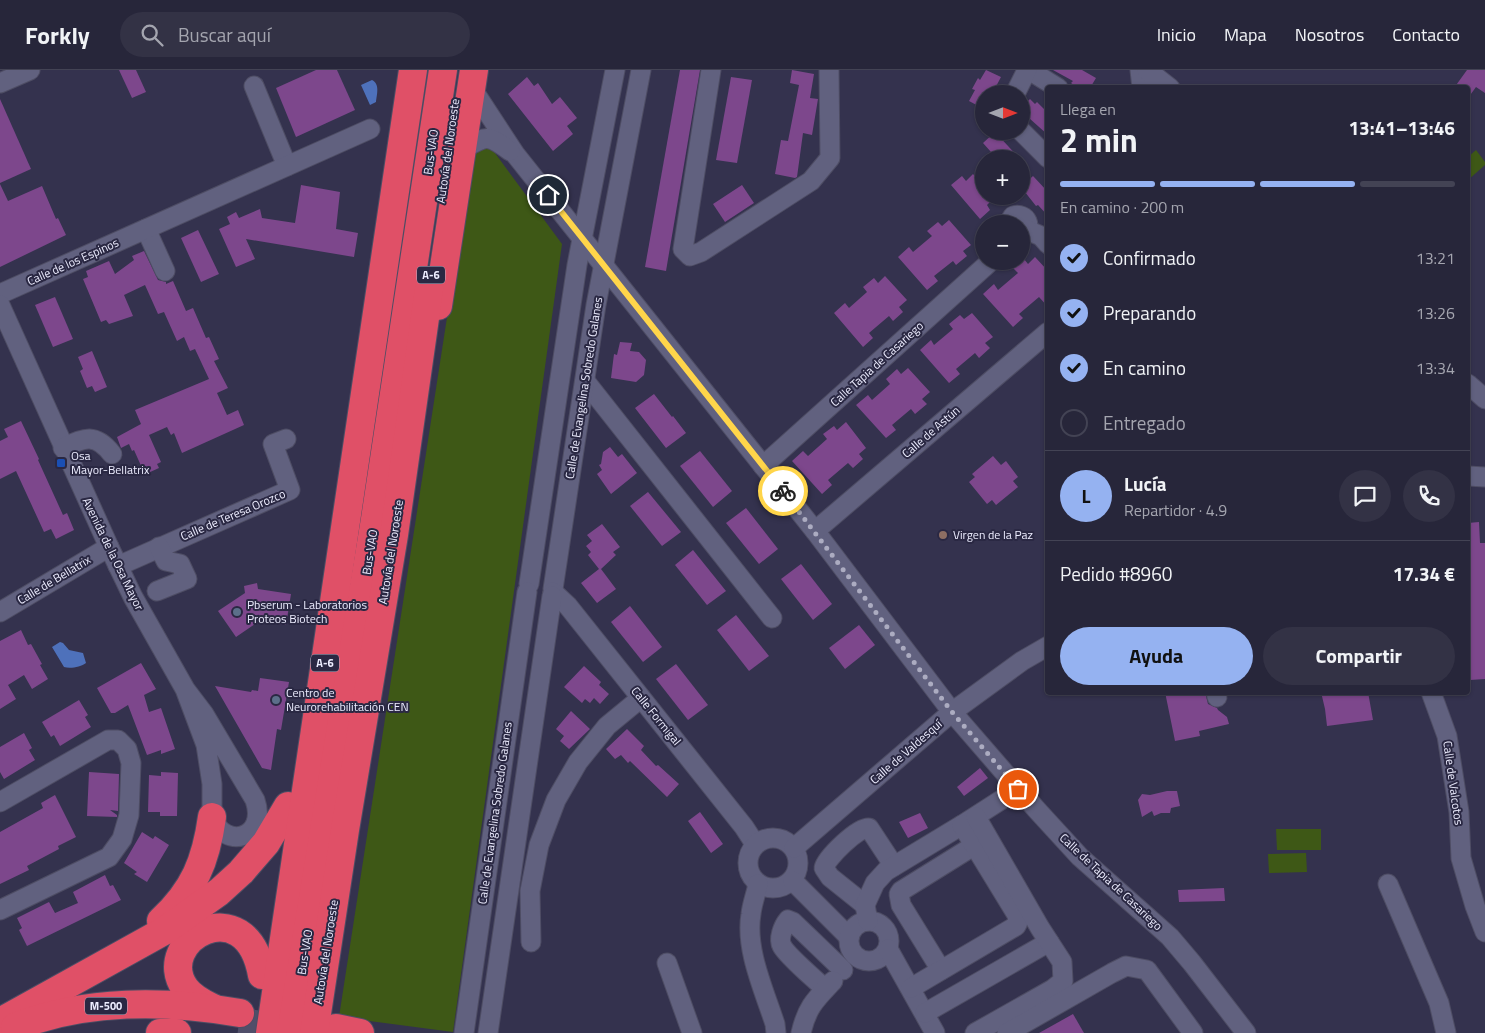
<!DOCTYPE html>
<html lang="es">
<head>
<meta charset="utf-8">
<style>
	:root { --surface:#27263a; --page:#333245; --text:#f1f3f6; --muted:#a4a5af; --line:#434354; --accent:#95b2f1 }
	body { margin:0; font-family:"Titillium Web",sans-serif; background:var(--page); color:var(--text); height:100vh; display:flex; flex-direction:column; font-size:19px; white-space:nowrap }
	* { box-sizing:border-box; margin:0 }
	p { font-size:16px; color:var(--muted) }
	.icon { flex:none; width:28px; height:28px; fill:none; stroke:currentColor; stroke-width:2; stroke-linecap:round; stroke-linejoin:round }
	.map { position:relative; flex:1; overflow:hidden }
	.panel { position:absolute; left:1045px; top:15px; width:425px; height:610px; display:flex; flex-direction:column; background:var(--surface); border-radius:5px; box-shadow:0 1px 4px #0004,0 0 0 1px var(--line) }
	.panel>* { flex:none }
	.needle { width:32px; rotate:90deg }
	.controls { position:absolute; left:975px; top:15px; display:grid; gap:10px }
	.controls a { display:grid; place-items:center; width:55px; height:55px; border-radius:50%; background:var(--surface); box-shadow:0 1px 4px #0004,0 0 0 1px var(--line); font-size:25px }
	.pin { position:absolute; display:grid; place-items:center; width:42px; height:42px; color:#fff; margin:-21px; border:2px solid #fff; border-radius:50%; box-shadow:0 1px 5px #0007 }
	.courier { position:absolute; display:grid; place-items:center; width:50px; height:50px; margin:-25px; border:4px solid #ffd54a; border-radius:50%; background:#fff; color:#222; box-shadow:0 1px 6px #0007 }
	.headline em { font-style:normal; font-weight:700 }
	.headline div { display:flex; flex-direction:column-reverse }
	.headline { display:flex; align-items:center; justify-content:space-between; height:85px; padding:0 15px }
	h1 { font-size:32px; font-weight:700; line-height:38px }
	.bar { display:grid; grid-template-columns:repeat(4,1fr); gap:8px 5px; align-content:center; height:60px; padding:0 15px }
	.bar i { height:6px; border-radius:4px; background:var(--line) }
	.bar .active { background:var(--accent) }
	.bar p { grid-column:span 4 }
	.line { display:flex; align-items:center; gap:12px; padding:0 15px; border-top:1px solid var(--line) }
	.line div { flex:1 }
	.round { display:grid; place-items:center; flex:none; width:52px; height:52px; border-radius:26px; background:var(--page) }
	ol { padding:0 15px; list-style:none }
	li { display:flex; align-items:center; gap:15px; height:55px }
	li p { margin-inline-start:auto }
	li .icon { padding:5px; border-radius:50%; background:var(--accent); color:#111; stroke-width:4 }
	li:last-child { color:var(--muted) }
	li i { width:28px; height:28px; border:2px solid var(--line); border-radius:50% }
	.button { display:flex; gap:10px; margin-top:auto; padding:10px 15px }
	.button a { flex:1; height:58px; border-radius:30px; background:var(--accent); color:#111; font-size:20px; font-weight:700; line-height:58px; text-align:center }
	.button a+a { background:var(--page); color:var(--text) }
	header { display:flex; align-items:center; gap:30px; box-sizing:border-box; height:70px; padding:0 25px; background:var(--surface); border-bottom:1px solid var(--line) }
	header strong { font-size:24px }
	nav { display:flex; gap:28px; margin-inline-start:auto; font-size:18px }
	.search { width:350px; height:45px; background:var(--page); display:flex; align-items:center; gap:12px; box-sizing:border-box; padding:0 18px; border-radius:28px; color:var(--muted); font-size:19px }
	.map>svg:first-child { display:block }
</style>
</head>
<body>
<header>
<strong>Forkly</strong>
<div class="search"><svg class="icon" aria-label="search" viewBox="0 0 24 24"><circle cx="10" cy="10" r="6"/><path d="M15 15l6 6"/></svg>Buscar aquí</div>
<nav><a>Inicio</a><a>Mapa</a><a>Nosotros</a><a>Contacto</a></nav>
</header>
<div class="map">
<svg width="1485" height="963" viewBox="0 0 1485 963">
	<rect width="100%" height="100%" fill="#34324e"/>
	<g fill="#3e5816">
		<polygon points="473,79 492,79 562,174 453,962 339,947"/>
		<polygon points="1476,80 1485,92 1485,95 1468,110 1468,87"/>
		<polygon points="1276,759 1321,759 1321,780 1277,780"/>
		<polygon points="1306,783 1307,802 1269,803 1268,784"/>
	</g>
	<g fill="#4e71bb">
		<path d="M372 10C380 14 377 24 376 32L370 35 361 15Z"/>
		<path d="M60 572 63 573 69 580 83 583 86 593C81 597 70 599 64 597L52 577Z"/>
	</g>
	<g fill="#7d478c">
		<polygon points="119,0 136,0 146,22 132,28"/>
		<polygon points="316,0 337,0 355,40 296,67 276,18"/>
		<polygon points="680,0 700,0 666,201 645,197"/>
		<polygon points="792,0 814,4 810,28 818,29 812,65 803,63 797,107 795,108 775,104 781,70 788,71 799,15 790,13"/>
		<polygon points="986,0 1001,7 992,24 984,24 984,39 969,31 975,20 972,19 978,8 980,10"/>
		<polygon points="1053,0 1082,0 1096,8 1090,18 1078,18 1071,13 1073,11"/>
		<polygon points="1467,0 1485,0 1485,23 1476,17 1468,28 1468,18 1454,18"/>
		<polygon points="527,7 534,16 538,13 552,34 560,27 577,48 567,56 573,64 553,81 508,24"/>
		<polygon points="731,7 752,10 737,93 716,90"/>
		<polygon points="0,29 31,99 0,113"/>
		<polygon points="1030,29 1035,34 1037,32 1048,43 1048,65 1029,48 1030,46 1022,37"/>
		<polygon points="995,62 1020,89 994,89 989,84 991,82 983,73"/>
		<polygon points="973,104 980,112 977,114 984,122 984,126 987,126 991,131 987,135 990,140 980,149 951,115 962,106 966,111"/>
		<polygon points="1033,106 1048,122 1048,146 1038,135 1036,136 1021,117"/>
		<polygon points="0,114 8,131 42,116 56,149 58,148 66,165 0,197"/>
		<polygon points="301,115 340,122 336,159 358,163 354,187 246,169 255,189 236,197 219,159 230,154 227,147 236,142 239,148 260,139 262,148 295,153"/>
		<polygon points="742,115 754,133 725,152 713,134"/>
		<polygon points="949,150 971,175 963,181 967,186 956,195 953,191 934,206 938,211 927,220 898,187 909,177 913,182 932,166 927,161 938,152 942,156"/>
		<polygon points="198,160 219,204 201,212 181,168"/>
		<polygon points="144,181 158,210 166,212 166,214 173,211 186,241 193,238 206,268 209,267 219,289 214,291 228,318 217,323 227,345 238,340 244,355 182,383 174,363 171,365 167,357 149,365 161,392 157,394 159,398 148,403 145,396 142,398 134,380 132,381 129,374 121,378 117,367 141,354 135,340 209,309 195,279 190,281 184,267 177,271 164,242 158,244 145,215 124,225 133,246 109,254 106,250 101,252 83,209 88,207 86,201 109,191 115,204 134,190 132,186"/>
		<polygon points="1035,187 1048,201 1048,237 1039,227 1019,244 1023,248 1013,257 983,224 994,214 998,220 1018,203 1013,198 1024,189 1028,194"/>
		<polygon points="885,206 907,230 899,237 903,242 893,251 889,246 869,263 873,268 863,277 834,243 845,233 849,238 867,222 863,217 874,208 878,213"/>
		<polygon points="55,227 73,269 53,277 35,235"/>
		<polygon points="972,243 993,267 985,273 990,278 979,288 975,283 956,299 960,304 949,313 920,280 931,270 934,275 953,259 949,254 960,245 964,249"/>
		<polygon points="620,272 632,273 630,281 639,282 646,290 644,305 636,312 611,308 614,284 617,285"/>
		<polygon points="92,281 107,317 95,322 92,316 87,318 80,301 83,299 78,287"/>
		<polygon points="908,298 930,322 922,329 927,334 915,344 911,339 892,355 896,360 886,368 856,335 868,325 872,330 890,314 886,309 897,299 901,304"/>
		<polygon points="654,324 672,347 673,346 686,363 666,378 635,338"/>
		<polygon points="21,351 39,389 38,390 63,445 67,443 74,460 56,469 51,459 44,462 16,401 0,409 0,371 8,367 4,359"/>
		<polygon points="846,352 866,378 859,384 863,389 853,398 848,393 828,410 832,415 822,424 792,391 803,381 808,386 827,369 823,364 834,356 837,360"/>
		<polygon points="610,377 618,387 622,384 637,403 611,424 597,404 602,400 599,395 601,394 603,382"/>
		<polygon points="700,381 732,421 713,437 680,396"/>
		<polygon points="993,386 1001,395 1006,391 1018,407 1013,411 1018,417 996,435 992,430 987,434 969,412 975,407 972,404"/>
		<polygon points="648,422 681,462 662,476 630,436"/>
		<polygon points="746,438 778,479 759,494 726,453"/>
		<polygon points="1479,452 1480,473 1485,473 1485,609 1470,610 1468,573 1468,453"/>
		<polygon points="602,454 620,477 613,482 616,485 601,499 616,519 597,533 581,513 599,499 588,485 591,482 586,476 592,471 587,465"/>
		<polygon points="693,480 726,521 707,535 675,495"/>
		<polygon points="801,494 832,534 813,550 781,509"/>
		<polygon points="257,513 258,519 291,524 286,555 263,552 255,554 236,567 218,541 245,523 244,516"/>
		<polygon points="630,536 662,577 643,592 611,552"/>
		<polygon points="736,545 769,586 749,601 717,560"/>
		<polygon points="859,555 875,575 845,599 829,578"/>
		<polygon points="21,560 28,575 31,574 42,594 40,595 48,609 32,619 24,605 8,615 16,629 0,639 0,571"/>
		<polygon points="141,593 156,619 144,625 149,642 161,638 175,679 161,684 161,680 147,685 128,635 115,643 111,643 97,618"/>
		<polygon points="676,594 708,635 688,650 656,609"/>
		<polygon points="584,596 601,612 599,615 609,624 600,634 594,628 590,633 585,629 582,633 564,617"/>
		<polygon points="260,608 289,612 281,660 277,659 271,700 262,698 215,616 251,622 252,620 258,621"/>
		<polygon points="1165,622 1205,622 1208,634 1217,638 1218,640 1227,647 1229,654 1199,661 1200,666 1175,671"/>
		<polygon points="1321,622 1368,622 1373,650 1327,656 1325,639"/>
		<polygon points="79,630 88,645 85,647 91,657 60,676 54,665 51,667 42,652"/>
		<polygon points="571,641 590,659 569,679 560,671 564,666 556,659"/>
		<polygon points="627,659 644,676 641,680 656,696 658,695 679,714 667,727 630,691 628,693 621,685 615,689 606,679"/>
		<polygon points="24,663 32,678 29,680 35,690 4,709 0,702 0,677"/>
		<polygon points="980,698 988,708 964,726 957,717"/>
		<polygon points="89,702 119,704 118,741 110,740 117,745 117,747 87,746"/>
		<polygon points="161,702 178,703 177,746 160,746 160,742 148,742 149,705 161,706"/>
		<polygon points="1167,721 1177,721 1180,736 1171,738 1170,743 1161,743 1154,746 1152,741 1142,747 1138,730 1142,724 1150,725"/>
		<polygon points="55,725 76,767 58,776 59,779 27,796 29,800 0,814 0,762 43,738 41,733"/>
		<polygon points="700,742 723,774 711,783 688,751"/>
		<polygon points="920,743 928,758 908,768 899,752"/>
		<polygon points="142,762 153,769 155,766 169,775 147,812 134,804 137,802 124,793"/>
		<polygon points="105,805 110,816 113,815 121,830 27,876 19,860 22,858 17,848 49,832 55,843 78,833 73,822"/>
		<polygon points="1224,818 1225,831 1179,832 1178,820"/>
		<polygon points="1073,944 1084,963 1039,963"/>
	</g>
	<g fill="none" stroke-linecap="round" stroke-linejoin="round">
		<g stroke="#504e69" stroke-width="28" stroke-dasharray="28 14" stroke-linecap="butt">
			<polyline points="414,100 429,0"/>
			<polyline points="239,952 294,959"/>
		</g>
		<g stroke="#4e4d64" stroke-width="21">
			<g id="minor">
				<polyline points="711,0 683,179 690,186 701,182 811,111 830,88 829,0"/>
				<polyline points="1029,0 1058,18"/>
				<polyline points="1140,0 1142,18"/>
				<polyline points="1147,0 1170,18"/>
				<polyline points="0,13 30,0"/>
				<polyline points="472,15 477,26 515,84 815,461 952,642 1036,739 1080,787 1170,867 1192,893 1246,963"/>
				<polyline points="254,16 287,96"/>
				<polyline points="1015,24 1027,0"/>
				<polyline points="1021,61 1048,88"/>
				<path d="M462 80C486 66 486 63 510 81"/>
				<path d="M1008 154 1013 146C1027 142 1034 158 1021 165"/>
				<polyline points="146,159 165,201"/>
				<polyline points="1027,160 1041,166 1048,174"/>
				<polyline points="0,224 370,59"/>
				<path d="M0 235 109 477 133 527 185 619 206 675 212 714V747C225 781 268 768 255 730L204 644 185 619"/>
				<polyline points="585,311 772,548"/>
				<polyline points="1468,314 1485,329"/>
				<path d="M63 378C84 367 96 363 112 384"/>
				<polyline points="763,396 991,191"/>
				<polyline points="1468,406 1485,407"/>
				<polyline points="815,461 1048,262"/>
				<polyline points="118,496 290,420 273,374 286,369"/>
				<polyline points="529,514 577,195 615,0"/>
				<polyline points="553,519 596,235 641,0"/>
				<polyline points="157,521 187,509 180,494 166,491 159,477"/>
				<polyline points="553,522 568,536 744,757 755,774"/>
				<polyline points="0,542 109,477"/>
				<polyline points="1216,622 1217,627"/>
				<polyline points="1431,622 1447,666 1459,742 1461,788 1475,836 1485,862"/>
				<polyline points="0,732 108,670 118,670 127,679 131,693 129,745 122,769 109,787 0,840"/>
				<circle cx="773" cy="793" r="25"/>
				<polyline points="794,778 952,642 1022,591 1048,576"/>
				<polyline points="793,811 849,867"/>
				<path d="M758 814C756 824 752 834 751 844 745 879 764 920 775 954L776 963"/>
				<polyline points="1388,814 1439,933 1446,963"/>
				<path d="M865 835 830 807 824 798C826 788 859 756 869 758L894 796"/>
				<circle cx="869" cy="871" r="20"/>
				<polyline points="868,851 865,835 875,813 886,801 962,755 1018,719"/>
				<polyline points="531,872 530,821 539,775 556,730 578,692 607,656 641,628"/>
				<polyline points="888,879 935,963"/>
				<polyline points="667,893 692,963"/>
				<polyline points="941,900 901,835 899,824 901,821 975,775"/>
				<polyline points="911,918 1016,856 1018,852 1017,845 962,755"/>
				<path d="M825 919C816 910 787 886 782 876 778 869 783 856 788 850L793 852 843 900"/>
				<polyline points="925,943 1049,872"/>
				<polyline points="464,963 527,522"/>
				<polyline points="488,963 552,526"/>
				<path d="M801 963C807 937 815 930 833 911"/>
				<polyline points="975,963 1053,919 1063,911 1062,892 1040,858 976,747"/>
				<polyline points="1007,963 1112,903 1126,896 1147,900 1193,963"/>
			</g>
		</g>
		<g stroke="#4e4d64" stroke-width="30">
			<g id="highway">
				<polyline points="438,236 474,0"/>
				<path d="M161 851C194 820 206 791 212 747"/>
				<path d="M213 938C203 933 192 928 185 918 152 871 246 816 262 905"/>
				<polyline points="0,952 164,861 219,822 241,802 266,773 288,736"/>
				<path d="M15 957C85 929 167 930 240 943"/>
				<polyline points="336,958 360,963"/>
				<polyline points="160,963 177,963"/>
				<polyline points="270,963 413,0"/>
				<polyline points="291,963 375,449 443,0"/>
				<polyline points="314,963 345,760 394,465 430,213"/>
			</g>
		</g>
		<use href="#minor" stroke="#61617f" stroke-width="19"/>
		<use href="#highway" stroke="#e05067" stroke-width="28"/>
	</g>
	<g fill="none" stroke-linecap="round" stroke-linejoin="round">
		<polyline stroke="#acacc1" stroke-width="5" stroke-dasharray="0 9" points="783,421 952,642 1018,719"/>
		<polyline stroke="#ffd54a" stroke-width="6" points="548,125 783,421"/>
	</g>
	<rect fill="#1a4fb4" stroke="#2a2843" stroke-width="2" x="56" y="388" width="10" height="10" rx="2.5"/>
	<circle fill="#8d6e63" stroke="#2a2843" stroke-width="2" cx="943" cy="465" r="5"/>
	<g fill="#5c6f8a" stroke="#2a2843" stroke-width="2">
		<circle cx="237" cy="542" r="5"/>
		<circle cx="276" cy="630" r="5"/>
	</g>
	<g text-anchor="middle" stroke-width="4" stroke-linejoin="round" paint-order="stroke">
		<g fill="#2a2843" stroke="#b2b2c7" stroke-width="1">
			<rect x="417" y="196.5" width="28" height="17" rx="4"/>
			<rect x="311" y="584.5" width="28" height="17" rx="4"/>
			<rect x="85" y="927.5" width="42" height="17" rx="4"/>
		</g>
		<g font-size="11" font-weight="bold" fill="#ededff">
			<text x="431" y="209">A-6</text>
			<text x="325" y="597">A-6</text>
			<text x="106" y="940">M-500</text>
		</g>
		<g font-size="12" fill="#ededff" stroke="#2a2843">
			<text transform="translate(448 81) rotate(-82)" y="4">Autovía del Noroeste</text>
			<text transform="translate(431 82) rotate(-82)" y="4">Bus-VAO</text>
			<text transform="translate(73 192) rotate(-24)" y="4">Calle de los Espinos</text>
			<text transform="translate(877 294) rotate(-42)" y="4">Calle Tapia de Casariego</text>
			<text transform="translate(584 318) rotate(-81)" y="4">Calle de Evangelina Sobredo Galanes</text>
			<text transform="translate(931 362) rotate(-41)" y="4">Calle de Astún</text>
			<text transform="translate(233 445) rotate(-23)" y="4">Calle de Teresa Orozco</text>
			<text transform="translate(370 482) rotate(-81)" y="4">Bus-VAO</text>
			<text transform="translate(391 482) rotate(-81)" y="4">Autovía del Noroeste</text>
			<text transform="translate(113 484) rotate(64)" y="4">Avenida de la Osa Mayor</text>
			<text transform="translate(54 510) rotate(-31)" y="4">Calle de Bellatrix</text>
			<text transform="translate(656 646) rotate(51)" y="4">Calle Formigal</text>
			<text transform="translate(906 682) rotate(-41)" y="4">Calle de Valdesquí</text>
			<text transform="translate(1453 713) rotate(82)" y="4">Calle de Valcotos</text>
			<text transform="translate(495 743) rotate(-82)" y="4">Calle de Evangelina Sobredo Galanes</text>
			<text transform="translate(1111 812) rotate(43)" y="4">Calle de Tapia de Casariego</text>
			<text transform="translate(305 882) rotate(-81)" y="4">Bus-VAO</text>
			<text transform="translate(326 882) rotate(-81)" y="4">Autovía del Noroeste</text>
		</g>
		<g font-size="12" fill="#ededff" stroke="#2a2843" text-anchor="start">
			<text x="71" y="390">Osa<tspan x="71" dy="14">Mayor-Bellatrix</tspan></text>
			<text x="953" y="469">Virgen de la Paz</text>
			<text x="247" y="539">Pbserum - Laboratorios<tspan x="247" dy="14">Proteos Biotech</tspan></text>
			<text x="286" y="627">Centro de<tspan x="286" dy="14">Neurorehabilitación CEN</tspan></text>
		</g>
	</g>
</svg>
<div class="controls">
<a><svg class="needle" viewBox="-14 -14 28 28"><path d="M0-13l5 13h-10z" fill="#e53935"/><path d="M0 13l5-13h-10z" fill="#a4a5af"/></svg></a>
<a>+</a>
<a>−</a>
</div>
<div class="pin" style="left:1018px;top:719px;background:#ea580c"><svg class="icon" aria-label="bag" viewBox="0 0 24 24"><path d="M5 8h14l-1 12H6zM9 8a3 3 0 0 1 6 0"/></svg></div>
<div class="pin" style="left:548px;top:125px;background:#1f2937"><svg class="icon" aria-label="home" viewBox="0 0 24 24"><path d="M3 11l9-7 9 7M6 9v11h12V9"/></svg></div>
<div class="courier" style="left:783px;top:421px"><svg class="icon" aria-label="bike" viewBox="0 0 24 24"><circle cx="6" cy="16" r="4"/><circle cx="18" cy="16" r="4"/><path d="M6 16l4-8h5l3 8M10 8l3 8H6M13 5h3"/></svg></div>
<section class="panel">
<div class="headline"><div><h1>2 min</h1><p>Llega en</p></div><em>13:41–13:46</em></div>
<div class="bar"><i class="active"></i><i class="active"></i><i class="active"></i><i></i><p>En camino · 200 m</p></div>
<ol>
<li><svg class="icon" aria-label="check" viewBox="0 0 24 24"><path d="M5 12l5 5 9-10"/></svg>Confirmado<p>13:21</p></li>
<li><svg class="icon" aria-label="check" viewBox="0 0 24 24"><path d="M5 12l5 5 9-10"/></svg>Preparando<p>13:26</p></li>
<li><svg class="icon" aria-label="check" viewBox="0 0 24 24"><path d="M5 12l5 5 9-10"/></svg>En camino<p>13:34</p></li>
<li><i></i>Entregado</li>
</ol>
<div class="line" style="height:90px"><b class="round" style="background:var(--accent);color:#111">L</b><div><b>Lucía</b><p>Repartidor · 4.9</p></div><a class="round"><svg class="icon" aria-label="chat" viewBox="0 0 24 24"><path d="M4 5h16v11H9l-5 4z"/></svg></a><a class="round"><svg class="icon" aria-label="phone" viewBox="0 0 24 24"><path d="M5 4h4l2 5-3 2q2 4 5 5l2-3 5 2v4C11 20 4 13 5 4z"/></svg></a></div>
<div class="line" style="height:65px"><div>Pedido #8960</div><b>17.34 €</b></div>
<div class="button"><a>Ayuda</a><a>Compartir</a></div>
</section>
</div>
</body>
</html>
